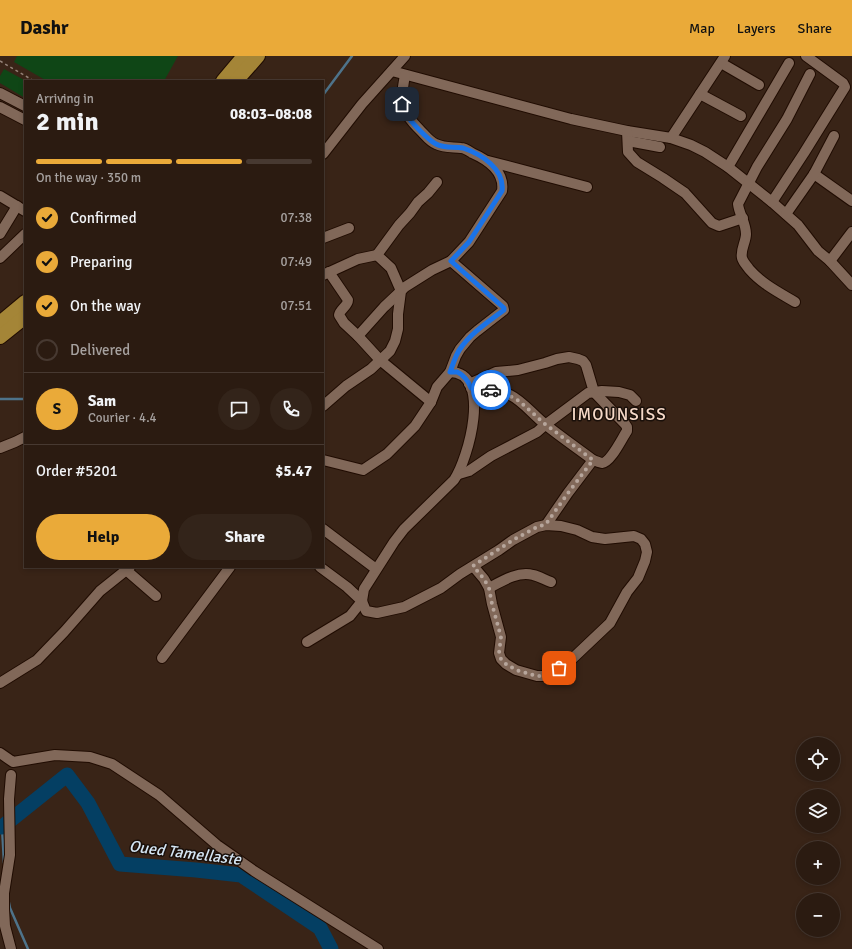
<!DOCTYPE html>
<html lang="en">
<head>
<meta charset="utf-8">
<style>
	:root { --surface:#2b1b11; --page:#33241a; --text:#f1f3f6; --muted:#a6a19f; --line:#473931; --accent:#eaaa39 }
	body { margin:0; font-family:Signika,sans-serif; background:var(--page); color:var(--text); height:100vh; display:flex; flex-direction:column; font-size:15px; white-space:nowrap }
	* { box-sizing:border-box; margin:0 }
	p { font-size:13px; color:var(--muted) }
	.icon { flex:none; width:22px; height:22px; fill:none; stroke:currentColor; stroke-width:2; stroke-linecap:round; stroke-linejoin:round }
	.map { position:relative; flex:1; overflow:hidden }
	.details { position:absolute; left:24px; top:24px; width:300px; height:488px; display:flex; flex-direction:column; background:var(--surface); border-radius:0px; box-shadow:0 2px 6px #0003,0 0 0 1px var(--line) }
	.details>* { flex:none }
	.controls { position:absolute; left:796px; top:681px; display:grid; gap:8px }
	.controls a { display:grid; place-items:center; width:44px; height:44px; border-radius:50%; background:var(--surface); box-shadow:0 2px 6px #0003,0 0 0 1px var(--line); font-size:20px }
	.pin { position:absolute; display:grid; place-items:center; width:34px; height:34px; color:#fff; margin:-17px; border-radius:8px; box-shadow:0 2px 6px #0006 }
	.courier { position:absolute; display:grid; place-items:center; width:40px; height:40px; margin:-20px; border:3px solid #1a73e8; border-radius:50%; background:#fff; color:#222; box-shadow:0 1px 5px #0007 }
	.summary em { font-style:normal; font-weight:700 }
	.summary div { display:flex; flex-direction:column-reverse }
	.summary { display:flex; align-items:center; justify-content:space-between; height:68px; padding:0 12px }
	h1 { font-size:26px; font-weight:700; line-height:30px }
	.bar { display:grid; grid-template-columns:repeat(4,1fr); gap:6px 4px; align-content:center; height:48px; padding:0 12px }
	.bar i { height:5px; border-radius:3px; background:var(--line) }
	.bar .active { background:var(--accent) }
	.bar p { grid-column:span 4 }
	.line { display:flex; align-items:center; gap:10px; padding:0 12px; border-top:1px solid var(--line) }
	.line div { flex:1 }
	.round { display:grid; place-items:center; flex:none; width:42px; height:42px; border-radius:21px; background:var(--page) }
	ol { padding:0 12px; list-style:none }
	li { display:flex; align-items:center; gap:12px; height:44px }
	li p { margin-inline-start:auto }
	li .icon { padding:4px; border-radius:50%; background:var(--accent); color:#111; stroke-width:4 }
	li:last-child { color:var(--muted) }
	li i { width:22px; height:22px; border:2px solid var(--line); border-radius:50% }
	.button { display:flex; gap:8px; margin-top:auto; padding:8px 12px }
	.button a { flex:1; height:46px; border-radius:24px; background:var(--accent); color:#111; font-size:16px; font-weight:700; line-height:46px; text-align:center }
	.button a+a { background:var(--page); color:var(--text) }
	header { display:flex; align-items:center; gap:24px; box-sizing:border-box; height:56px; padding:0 20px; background:var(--accent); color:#111 }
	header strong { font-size:19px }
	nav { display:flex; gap:22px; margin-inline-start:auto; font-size:14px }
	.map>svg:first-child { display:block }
</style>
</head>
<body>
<header>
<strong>Dashr</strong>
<nav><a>Map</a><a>Layers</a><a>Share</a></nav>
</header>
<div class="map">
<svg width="852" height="893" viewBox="0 0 852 893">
	<rect width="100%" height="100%" fill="#392417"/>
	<g fill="#0f4616">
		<polygon points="17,0 178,0 164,25 47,25 14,6"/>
		<polygon points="4,13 26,25 25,25 25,42 0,27 0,20"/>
	</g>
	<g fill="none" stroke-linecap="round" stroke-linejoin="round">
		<g stroke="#4e738a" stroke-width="2.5">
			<polyline points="323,39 352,0"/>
			<polyline points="0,343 25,343"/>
			<polyline points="2,771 4,807"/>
			<polyline points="8,842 10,852 28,893"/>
		</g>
		<polyline stroke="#043f63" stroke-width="15" points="0,771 2,771 67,719 88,747 120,808 196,814 241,819 320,872 331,893"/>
		<g stroke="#200c02" stroke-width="12">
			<g id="minor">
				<polyline points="721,7 759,29"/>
				<polyline points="392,15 571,63 627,75 671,82 691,89 705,96 728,111 772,146 798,169 818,195 830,205 852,229"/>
				<polyline points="0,37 25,50"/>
				<polyline points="700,38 741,60"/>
				<polyline points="0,51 25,64"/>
				<polyline points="627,75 628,96 637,106 663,122 685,137 712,167 719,170 743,162"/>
				<polyline points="671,82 725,0"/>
				<polyline points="628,85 660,91"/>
				<polyline points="323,98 362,48 405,0"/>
				<polyline points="488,105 587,131"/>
				<polyline points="728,111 789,7"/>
				<polyline points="814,118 852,145"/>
				<polyline points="0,140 25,155"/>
				<polyline points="772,146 804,97 845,31 843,27 806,0"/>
				<polyline points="786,158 814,118 834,80"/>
				<polyline points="0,178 17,150"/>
				<polyline points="323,182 349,172"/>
				<polyline points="0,202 25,178"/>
				<polyline points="830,205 852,176"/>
				<path d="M329 216 348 244C348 250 340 253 339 259L344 267 358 280 380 304 431 346"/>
				<polyline points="323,219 358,203 377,199"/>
				<path d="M795 246C778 236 762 228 749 213 747 210 743 206 742 202 740 194 746 186 746 178 746 167 739 158 738 148L757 111 787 63 810 18"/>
				<polyline points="358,280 384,251 401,235 391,212 377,199 399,169 410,157 418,146 428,137 437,126"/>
				<path d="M450 316C493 316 468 404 454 424L404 473 394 486 364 533 362 545 366 555 377 557 404 551 441 532 460 518 499 494 513 484 537 471 546 469 561 470 577 474 592 481 605 483 634 480 641 483 645 488 647 496 645 505 638 522 627 536 610 567 572 603 547 620H537L516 614 506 608 501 603 499 597 501 581 492 548 489 532 484 523 473 510"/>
				<path d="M469 328 496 316 518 314 545 307 557 303 569 301 578 303 583 305 586 309 594 336 625 368 627 371V375C622 382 611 406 602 407 600 407 596 405 593 404 577 392 561 381 546 369 534 360 523 345 510 339 498 334 484 331 471 332"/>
				<path d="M323 350 346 330 371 313 390 295 395 285 398 273V258L401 235 405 231 432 214 451 205 469 186 502 135C505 115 488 104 472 97 469 95 465 92 461 92 452 91 444 92 436 88 430 86 425 79 420 74 399 53 400 47 405 19"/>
				<polyline points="0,392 15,386 25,381"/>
				<polyline points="323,404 363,414 387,398 415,370 431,346 437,331 450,316 456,300 460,293 470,281 477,275 504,254 503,250 451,205"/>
				<polyline points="459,418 469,415 491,400 537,376 545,369 588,337 602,335 619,336 630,339 636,345"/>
				<polyline points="546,469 568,437 593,404"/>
				<polyline points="323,473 376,513"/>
				<polyline points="126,514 156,540"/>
				<path d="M489 532C502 525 518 515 533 519 539 520 545 524 551 526"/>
				<polyline points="307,586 350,560 362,545 347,531 320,511"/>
				<polyline points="162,602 230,511"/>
				<polyline points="0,627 37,604 64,576 100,535 130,511"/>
				<polyline points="0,697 13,706 55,699 90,701 112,708 159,739 217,789 254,815 378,893"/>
				<polyline points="11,719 9,743 10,799 4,837 4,853 5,870 11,893"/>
			</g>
		</g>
		<g stroke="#200c02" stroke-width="16">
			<g id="highway">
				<polyline points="223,25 244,0"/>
				<polyline points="236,25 258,0"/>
				<polyline points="0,267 25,246"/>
				<polyline points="0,281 25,261"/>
			</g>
		</g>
		<polyline stroke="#958378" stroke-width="1.5" stroke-dasharray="3 3" stroke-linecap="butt" points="0,5 34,25"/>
		<use href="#minor" stroke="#816859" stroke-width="10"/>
		<use href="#highway" stroke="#a48537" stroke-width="14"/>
	</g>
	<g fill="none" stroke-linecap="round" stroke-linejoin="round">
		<polyline stroke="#b7a69c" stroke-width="4" stroke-dasharray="0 7.2" points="491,334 510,340 519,345 545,368 593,404 568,437 546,468 537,471 513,484 473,510 484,523 489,532 492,548 501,581 499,597 501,603 506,608 516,614 537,620 547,620 559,612"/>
		<path stroke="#1a73e8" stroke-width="5" d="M402 48C403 51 404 54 405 57 410 65 428 84 436 88 445 93 454 90 463 92 481 98 505 113 502 135L469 186 451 205 504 252V254C488 266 471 277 460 293 455 300 453 309 450 316 452 316 455 316 457 316 463 318 469 326 471 332L479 331 491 334"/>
	</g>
	<g text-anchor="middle" stroke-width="3" stroke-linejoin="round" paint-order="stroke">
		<g font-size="16" font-style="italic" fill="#d5e6f4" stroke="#1a100a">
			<text transform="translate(185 796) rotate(7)" y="6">Oued Tamellaste</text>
		</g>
		<g font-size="17" letter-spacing="1" fill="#f6d9c8" stroke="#1a100a">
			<text x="619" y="364">IMOUNSISS</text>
		</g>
	</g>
</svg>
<div class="controls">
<a><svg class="icon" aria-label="locate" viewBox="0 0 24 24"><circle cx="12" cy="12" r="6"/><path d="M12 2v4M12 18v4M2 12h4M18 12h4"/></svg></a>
<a><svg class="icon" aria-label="layers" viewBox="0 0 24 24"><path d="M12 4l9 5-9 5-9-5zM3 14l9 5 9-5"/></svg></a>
<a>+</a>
<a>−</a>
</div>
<div class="pin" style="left:559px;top:612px;background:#ea580c"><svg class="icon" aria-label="bag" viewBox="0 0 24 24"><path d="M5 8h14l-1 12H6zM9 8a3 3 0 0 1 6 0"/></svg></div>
<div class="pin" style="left:402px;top:48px;background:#1f2937"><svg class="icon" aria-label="home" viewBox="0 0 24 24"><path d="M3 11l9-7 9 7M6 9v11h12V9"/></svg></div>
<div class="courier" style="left:491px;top:334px"><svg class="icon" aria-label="car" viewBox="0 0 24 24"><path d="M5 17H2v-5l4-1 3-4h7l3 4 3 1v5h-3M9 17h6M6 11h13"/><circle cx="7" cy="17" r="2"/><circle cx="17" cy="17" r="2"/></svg></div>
<section class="details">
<div class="summary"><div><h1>2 min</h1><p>Arriving in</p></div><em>08:03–08:08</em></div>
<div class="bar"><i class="active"></i><i class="active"></i><i class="active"></i><i></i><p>On the way · 350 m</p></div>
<ol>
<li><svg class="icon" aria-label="check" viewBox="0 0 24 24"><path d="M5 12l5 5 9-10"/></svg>Confirmed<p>07:38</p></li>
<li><svg class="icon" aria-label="check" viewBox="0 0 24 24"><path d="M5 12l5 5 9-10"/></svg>Preparing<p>07:49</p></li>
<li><svg class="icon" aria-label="check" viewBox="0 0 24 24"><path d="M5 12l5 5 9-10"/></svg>On the way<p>07:51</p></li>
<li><i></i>Delivered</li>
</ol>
<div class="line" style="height:72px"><b class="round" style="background:var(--accent);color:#111">S</b><div><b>Sam</b><p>Courier · 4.4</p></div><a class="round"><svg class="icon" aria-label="chat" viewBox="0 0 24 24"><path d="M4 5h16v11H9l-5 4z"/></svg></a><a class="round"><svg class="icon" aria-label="phone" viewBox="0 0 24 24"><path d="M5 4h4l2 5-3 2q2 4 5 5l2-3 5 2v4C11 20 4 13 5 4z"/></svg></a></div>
<div class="line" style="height:52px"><div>Order #5201</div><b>$5.47</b></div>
<div class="button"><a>Help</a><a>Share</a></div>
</section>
</div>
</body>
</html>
